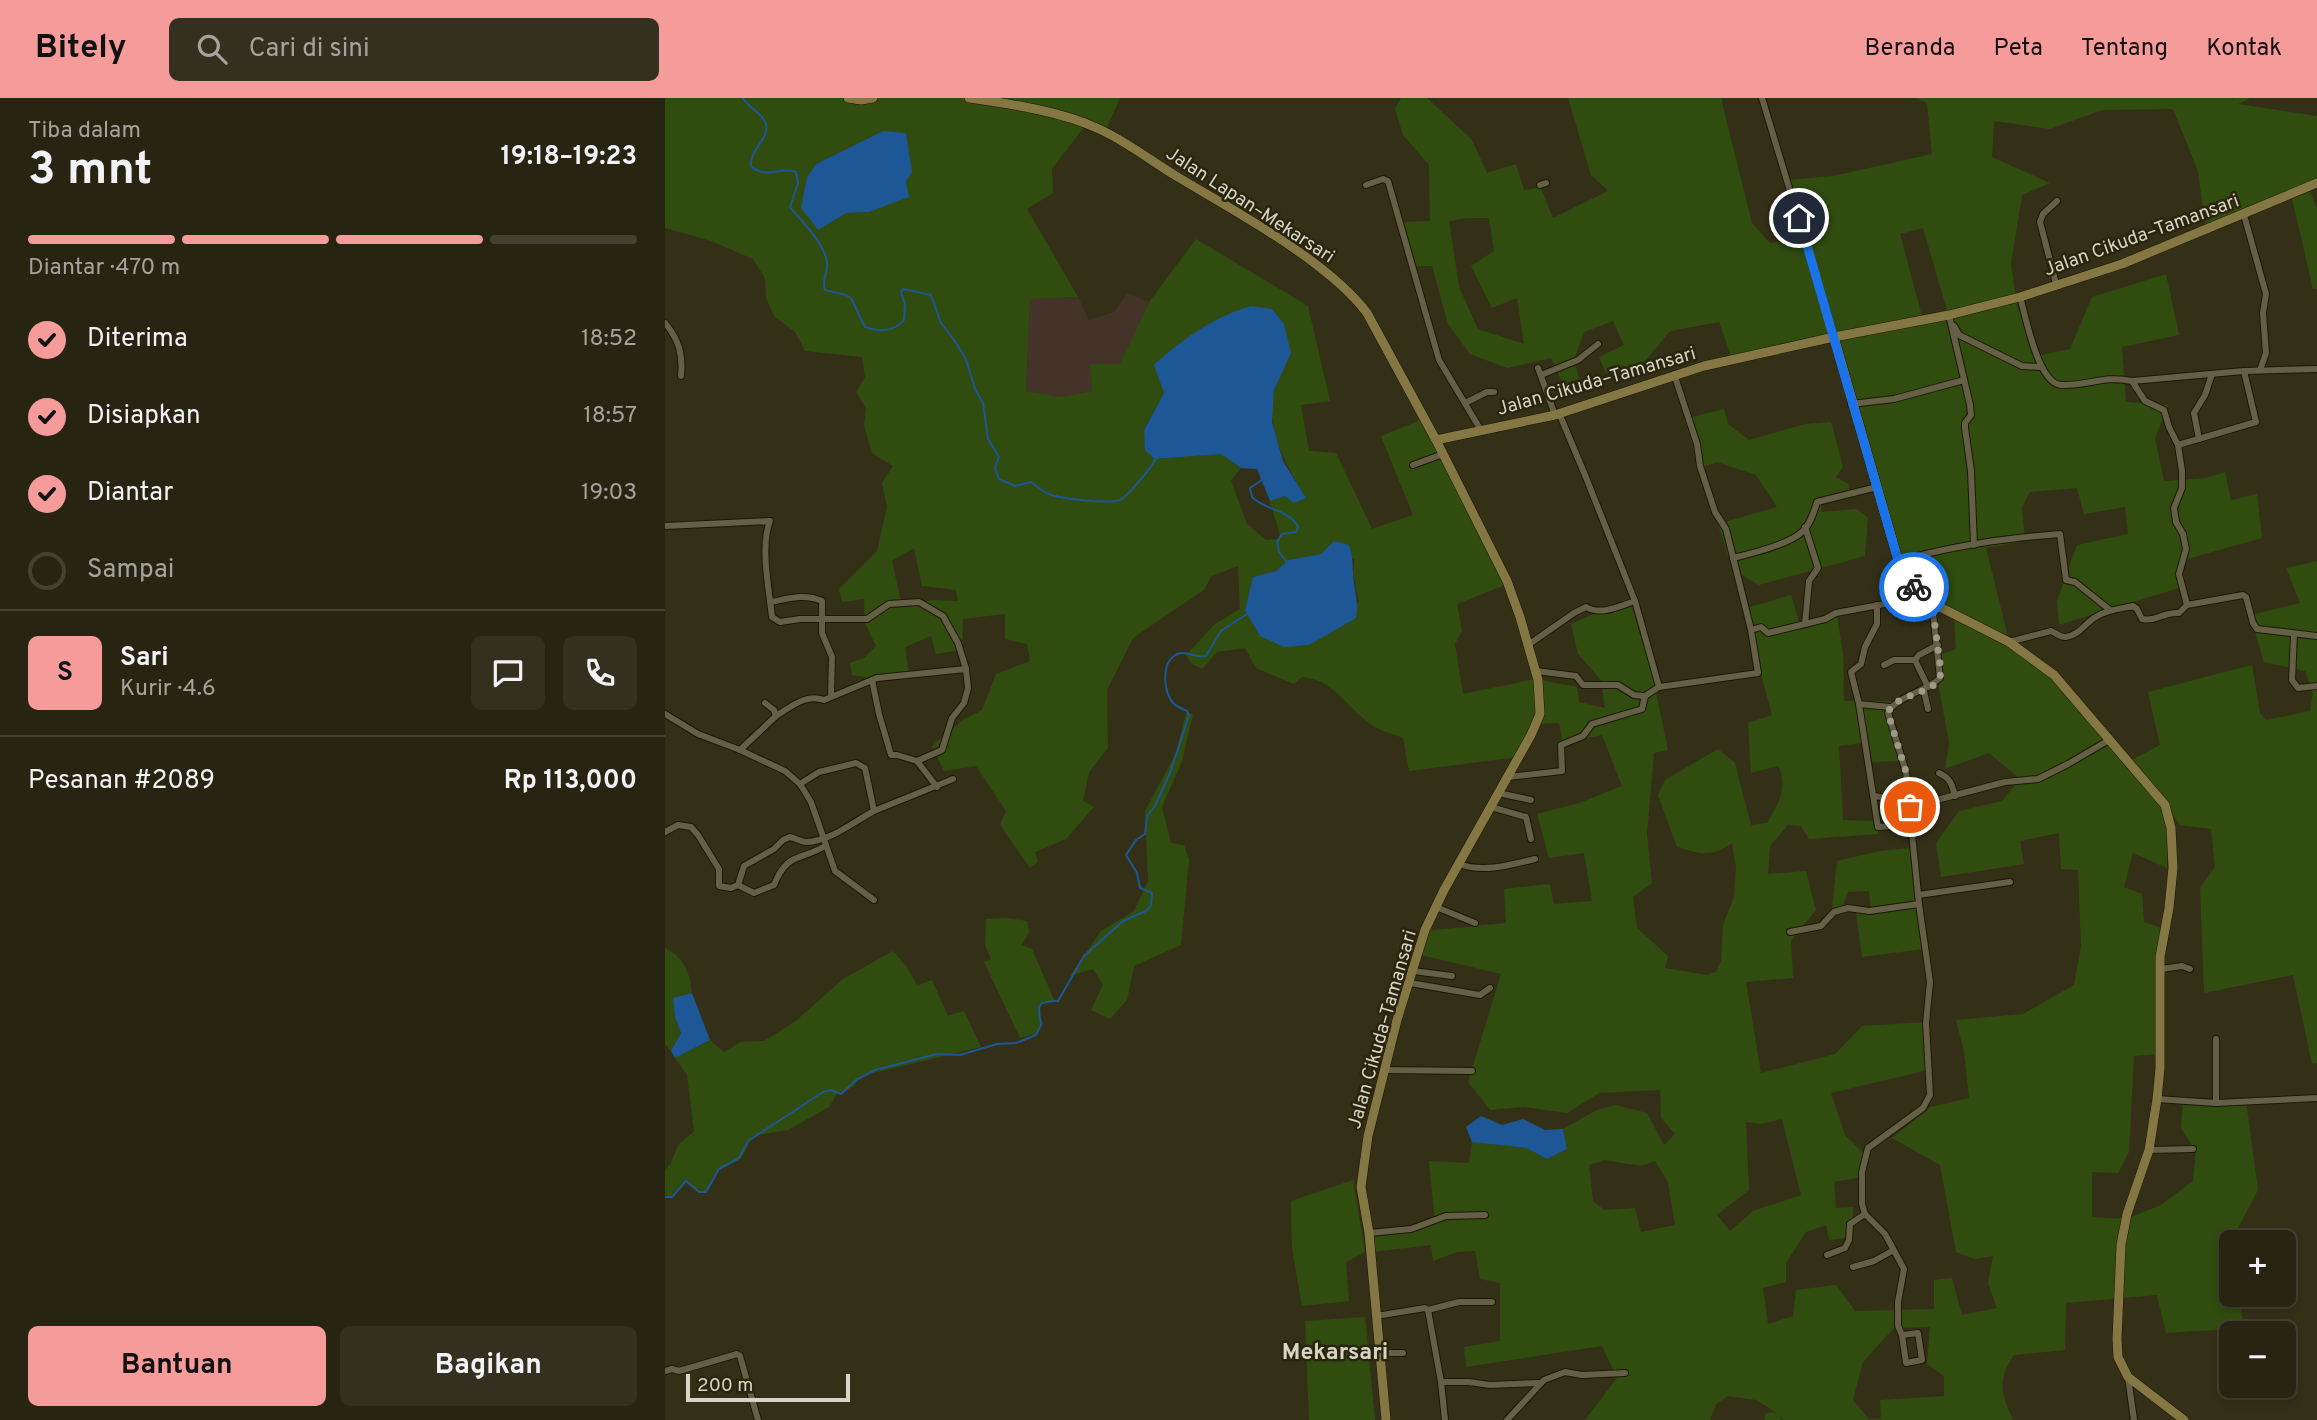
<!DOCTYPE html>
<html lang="id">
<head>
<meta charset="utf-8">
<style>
	:root { --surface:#272412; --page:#333020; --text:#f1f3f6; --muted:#a4a49f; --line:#434132; --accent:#f59b9a }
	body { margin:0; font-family:Overpass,sans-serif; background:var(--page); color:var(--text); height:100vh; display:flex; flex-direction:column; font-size:26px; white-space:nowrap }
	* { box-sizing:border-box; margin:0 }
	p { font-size:23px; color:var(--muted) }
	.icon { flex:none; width:38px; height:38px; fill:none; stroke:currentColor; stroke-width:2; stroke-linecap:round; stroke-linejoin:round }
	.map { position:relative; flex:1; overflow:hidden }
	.side { display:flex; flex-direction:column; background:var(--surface); width:665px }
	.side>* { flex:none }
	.controls { position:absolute; left:1554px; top:1132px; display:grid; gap:14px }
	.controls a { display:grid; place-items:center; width:77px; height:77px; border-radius:10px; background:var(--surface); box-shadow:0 4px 10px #0003,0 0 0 2px var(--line); font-size:35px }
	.scale { position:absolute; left:21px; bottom:18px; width:164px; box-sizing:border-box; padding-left:7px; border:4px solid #d7d4c6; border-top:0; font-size:19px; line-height:24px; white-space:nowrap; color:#d7d4c6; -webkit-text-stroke:5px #2a260e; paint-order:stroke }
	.pin { position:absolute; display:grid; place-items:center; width:60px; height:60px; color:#fff; margin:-30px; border:4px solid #fff; border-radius:50%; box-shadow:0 2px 7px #0007 }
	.courier { position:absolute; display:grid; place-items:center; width:70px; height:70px; margin:-35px; border:5px solid #1a73e8; border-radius:50%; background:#fff; color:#222; box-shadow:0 2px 9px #0007 }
	.overview em { font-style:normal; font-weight:700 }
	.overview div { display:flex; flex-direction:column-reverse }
	.overview { display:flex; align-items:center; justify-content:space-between; height:119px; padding:0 28px }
	h1 { font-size:46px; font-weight:700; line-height:52px }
	.bar { display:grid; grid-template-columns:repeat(4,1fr); gap:10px 7px; align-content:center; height:84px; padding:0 28px }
	.bar i { height:9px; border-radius:5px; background:var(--line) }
	.bar .current { background:var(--accent) }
	.bar p { grid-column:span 4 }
	.line { display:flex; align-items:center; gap:18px; padding:0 28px; border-top:2px solid var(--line) }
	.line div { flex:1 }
	.round { display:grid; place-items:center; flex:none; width:74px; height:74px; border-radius:10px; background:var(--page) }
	ol { padding:0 28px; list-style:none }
	li { display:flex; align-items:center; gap:21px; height:77px }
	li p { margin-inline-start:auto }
	li .icon { padding:7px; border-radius:50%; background:var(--accent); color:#111; stroke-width:4 }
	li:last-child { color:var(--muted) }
	li i { width:38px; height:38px; border:4px solid var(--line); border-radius:50% }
	.primary-button { display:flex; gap:14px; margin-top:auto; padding:14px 28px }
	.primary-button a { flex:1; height:80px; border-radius:10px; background:var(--accent); color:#111; font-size:28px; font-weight:700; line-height:80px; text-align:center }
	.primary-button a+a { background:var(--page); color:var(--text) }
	header { display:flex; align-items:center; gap:42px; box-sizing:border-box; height:98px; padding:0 35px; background:var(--accent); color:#111 }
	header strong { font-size:33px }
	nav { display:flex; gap:38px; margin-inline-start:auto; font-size:24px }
	.search { width:490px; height:63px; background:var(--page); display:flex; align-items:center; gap:18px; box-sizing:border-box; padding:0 24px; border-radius:10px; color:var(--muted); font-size:26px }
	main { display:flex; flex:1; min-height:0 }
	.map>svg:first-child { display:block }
</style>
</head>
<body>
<header>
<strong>Bitely</strong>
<div class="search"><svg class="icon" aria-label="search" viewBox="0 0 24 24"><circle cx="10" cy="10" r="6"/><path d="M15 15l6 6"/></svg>Cari di sini</div>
<nav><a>Beranda</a><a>Peta</a><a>Tentang</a><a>Kontak</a></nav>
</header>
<main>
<section class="side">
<div class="overview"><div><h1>3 mnt</h1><p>Tiba dalam</p></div><em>19:18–19:23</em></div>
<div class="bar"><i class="current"></i><i class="current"></i><i class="current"></i><i></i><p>Diantar · 470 m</p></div>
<ol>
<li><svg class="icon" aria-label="check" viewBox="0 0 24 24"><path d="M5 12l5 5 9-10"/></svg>Diterima<p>18:52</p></li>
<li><svg class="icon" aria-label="check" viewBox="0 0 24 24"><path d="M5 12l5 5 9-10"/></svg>Disiapkan<p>18:57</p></li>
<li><svg class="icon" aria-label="check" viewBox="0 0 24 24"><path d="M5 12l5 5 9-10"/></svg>Diantar<p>19:03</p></li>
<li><i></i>Sampai</li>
</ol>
<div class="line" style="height:126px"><b class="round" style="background:var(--accent);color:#111">S</b><div><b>Sari</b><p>Kurir · 4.6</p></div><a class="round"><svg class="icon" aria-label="chat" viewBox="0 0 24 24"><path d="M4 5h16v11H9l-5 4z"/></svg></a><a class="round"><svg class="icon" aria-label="phone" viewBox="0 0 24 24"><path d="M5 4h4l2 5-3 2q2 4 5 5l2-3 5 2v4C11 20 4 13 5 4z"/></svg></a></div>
<div class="line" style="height:91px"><div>Pesanan #2089</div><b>Rp 113,000</b></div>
<div class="primary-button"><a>Bantuan</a><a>Bagikan</a></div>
</section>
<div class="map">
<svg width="1652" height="1322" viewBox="0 0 1652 1322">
	<rect width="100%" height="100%" fill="#343018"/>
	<polygon fill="#433328" points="462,195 484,204 455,267 427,293 397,299 361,293 365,201 413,199 424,222 449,214"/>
	<g fill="#304d0f" fill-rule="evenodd">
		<path d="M0 0H455L439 36 419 29 387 71 388 95 362 111 413 199 365 201 361 293 397 299 427 293 425 266H455L484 204 531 141 643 208 665 303 636 307 644 353 671 355 707 431 748 417 716 338 761 320 840 487 792 506 797 533 790 546 798 596 870 581 912 589 914 604 940 610 936 582 913 556 906 526 964 500 987 575 1003 652 989 655 982 736 987 785 968 799 972 830 1003 858 1000 870 1042 877 1051 874 1056 863 1058 827 1069 799 1071 769 1067 745C1046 760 1036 756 1012 749L993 697 1000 682 1053 651 1070 665 1086 727 1102 725C1113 708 1124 687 1113 668L1086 675 1083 625 1107 617 1078 511 1126 497 1135 527 1172 518 1178 556 1179 603H1228L1225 634 1236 663 1207 664 1204 644 1174 648 1178 722 1211 723 1213 736 1144 741 1136 728 1123 727 1105 748 1103 776 1141 773 1151 812 1126 843 1128 880 1081 884 1096 975 1170 956 1197 928 1263 924V972L1166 995 1180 1037 1202 1059 1197 1079 1169 1084 1171 1110 1188 1109V1139L1164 1142 1161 1127 1141 1134 1121 1165V1184L1098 1190 1103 1226 1128 1218 1131 1192 1171 1187 1190 1213 1269 1211V1182L1287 1180 1297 1217 1332 1210 1323 1185 1328 1158 1310 1161 1291 1154 1275 1067 1227 1040 1266 1009 1304 1000 1299 953 1291 922 1358 916 1409 887 1416 848 1413 772 1396 771 1394 735 1355 743 1359 766 1276 779 1271 745 1294 713 1337 703 1355 681 1324 655 1280 671 1284 645 1274 590V557L1291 551 1289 520 1236 476 1169 241 1068 263 1054 224 1005 233 980 263 941 275 934 259 959 247 948 223 919 234 909 262 914 281 898 286 886 260 842 270 805 256 783 226 767 168H751L738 124 765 123 764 67 738 37 730 11 736 0H762L807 42 822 75 851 66 859 92 876 90 888 120 943 93 926 77 903 0H1056L1087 125 1105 145 1139 139 1122 82 1168 78 1267 56 1262 5 1251 0H1585L1573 6 1652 18V84L1643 88 1652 111V191H1648L1626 96 1541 134 1533 73 1508 11 1437 12 1385 31 1329 23 1327 59 1385 85 1357 97 1346 166 1352 207 1372 258 1405 251 1427 199 1501 176 1514 237 1457 249 1461 304 1503 307 1490 340 1499 383 1541 380 1560 374 1566 402 1592 396 1597 440 1515 463 1514 490 1394 527 1392 503 1412 447 1463 436 1460 409 1419 416 1412 390 1365 394 1357 409 1360 443 1321 450 1345 547 1392 579 1463 664 1495 647 1483 594 1587 567 1595 615 1601 622 1645 613 1648 596 1640 573 1599 564 1585 517 1635 505 1621 470 1652 463V965L1647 966 1628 877 1539 895 1535 789 1550 769 1546 731 1515 727 1504 711 1502 732V770L1468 755 1459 789 1477 796 1479 824 1499 831 1496 956 1469 958 1464 1054 1453 1075 1427 1074V1119L1461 1121 1496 1107 1528 1083 1531 1054 1516 1030 1518 1003H1581L1593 1092 1563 1149 1566 1164V1197H1573L1579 1230 1501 1235 1492 1197 1401 1205 1400 1252 1349 1257C1332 1282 1336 1296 1348 1322H1118L1115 1318 1116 1322H1099L1101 1316 1106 1314 1112 1315 1091 1302 1063 1298 1051 1306 1045 1322H920L952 1280 937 1248 801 1269 799 1249 835 1243V1185L815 1181 810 1153 792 1154 768 1163 766 1147 706 1154 703 1134 770 1125 764 1063 804 1065 807 1044 861 1050 882 1061 902 1051 898 1031 932 1012 950 1007 982 1015 999 1047 1010 1036 996 1020 995 992 934 995 902 1015 859 1009 825 1012 803 984 836 876 752 856 759 833 841 825 839 791 885 786 889 806 927 803 919 755 884 760 872 716 914 705 957 688 937 637 898 645 894 625 874 626 853 659 744 673 738 640C729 636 716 633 708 628 683 611 669 581 637 579L629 586 591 570 580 550 552 554 537 571 527 566 521 557 550 526 575 511 573 468 546 478 540 491 468 540 442 592 443 650 424 674 418 703 429 709 401 741 370 754 373 764 365 770 335 727 341 713 311 668 279 673 267 648 298 622 317 612 331 576 365 563 362 546 340 541V516L298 521 297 552 271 556 266 538 240 549 244 577 217 582 187 577 185 565 199 560 211 548 200 525 199 501 177 504 174 491 212 453 222 409 217 385 228 368 207 355 199 328 201 310 191 294 200 279 197 259 140 253 130 234 109 218 101 200 100 180 88 161 46 143 0 130ZM218 33 204 114 181 115 142 79 151 66ZM802 120H824L829 153 806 168 827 210 852 200 859 246 813 231 794 189 784 123ZM1258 130 1284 219 1258 222 1235 136ZM626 255C620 266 614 278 610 290 598 329 622 368 640 399L620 398 605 403 616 441 601 442 582 426 566 382 576 370 556 356 490 361 479 331 499 295ZM249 450 257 488 291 492 293 503 268 502 237 508 227 463ZM657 456 690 461 688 473 694 505 580 512 589 479 611 473 623 462ZM1117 1021 1136 1097 1088 1113 1065 1133 1052 1117 1084 1092 1081 1024 1097 1026ZM939 1062 976 1068 990 1063 1003 1084 1010 1127 976 1134 970 1110 939 1112 928 1103 924 1067ZM1265 1229 1262 1266 1279 1278V1298L1215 1302 1216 1321H1204L1188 1302 1198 1264 1229 1230Z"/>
		<polygon points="1059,311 1063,326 1084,342 1140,326 1166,324 1178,369 1171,379 1183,386 1186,397 1156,406 1156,414 1192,411 1203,420 1200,458 1094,487 1067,471 1053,426 1112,409 1091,377 1052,364 1035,370 1019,321"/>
		<polygon points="521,615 528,616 517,663 497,709 506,745 519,747 524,762 516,847 469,868 462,902 445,921 426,912 438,887 428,871 405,878 436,833 469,813 483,783 480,713 511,655"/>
		<polygon points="1245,750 1259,851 1197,859 1191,815 1206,812 1204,793 1183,794 1177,809 1167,810 1172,763 1215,753"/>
		<polygon points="342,820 362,823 364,835 356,847 367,851 390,904 378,904 372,912 378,925 370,936 355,940 319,864 326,861 320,847 321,821"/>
		<path d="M0 850C19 860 25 874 27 895L9 900 10 919 16 935 6 953 0 946Z"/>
		<polygon points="228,853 242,869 252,887 267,882 283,918 299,913 316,949 196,978 189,988 172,996 164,1009 123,1032 88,1038 76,1061 53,1072 42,1092 34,1095 21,1082 6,1098 0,1097 0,1072 6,1065 13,1047 29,1033 22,977 10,960 45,942 59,954 76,944 99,943 114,934 133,921 178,881"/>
		<polygon points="688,1082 700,1154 681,1164 684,1203 637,1208 627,1150 626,1103"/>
		<polygon points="700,1219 710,1322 644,1322 640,1223"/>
	</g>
	<g fill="#1d5796">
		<polygon points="218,33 241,35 247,74 241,83 244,99 204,114 181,115 153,132 136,110 142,79 151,66"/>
		<path d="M586 208 607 211 619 226 626 255 609 292 607 324 618 363 641 400 629 405 620 398 605 403 592 371 576 370 556 356 490 361 480 352 479 332 499 295 489 267C516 242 550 218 586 208Z"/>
		<path d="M669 443 684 447C688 458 687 463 688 474 689 491 694 503 691 520L644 547 619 549 595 538 580 512 588 479 611 473 623 462 656 456Z"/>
		<polygon points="27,895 45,942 10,960 6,953 16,935 10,919 8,900"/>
		<polygon points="816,1018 837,1027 858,1021 880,1032 898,1031 902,1051 882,1061 861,1050 807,1044 801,1029"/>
	</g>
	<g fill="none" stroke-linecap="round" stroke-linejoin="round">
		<g stroke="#1d5796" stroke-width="2">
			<path d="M78 0C83 10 98 15 101 26 105 41 84 52 86 68 100 82 116 68 131 74L133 85 125 109C137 124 160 145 162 165 163 175 156 183 160 192L181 197 186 200 200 229C212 234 230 234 239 222L240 206 236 194 238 191 266 197 276 225 287 239 301 261 310 291 318 305 323 341 334 359 330 370 334 381 350 388 366 384C372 388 378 394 384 396 396 401 444 406 455 402 463 398 487 369 491 360"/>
			<path d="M597 382 585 390 587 399C601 413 624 411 633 429L631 434 617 436 612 444 614 454 622 464"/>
			<path d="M0 1099H7L21 1083 34 1094H41L54 1071 74 1060 83 1043 158 994 166 992 176 996 191 982 210 972 272 956 295 957 332 946 351 945 371 937 376 927C373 908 370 903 393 903L419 858 458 823 481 813 486 808 487 795 475 790 472 775 461 757 471 742 480 736 482 718 490 708 505 675 524 617 522 613C517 611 512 609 508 605 499 594 496 567 509 558 519 550 530 561 541 558L556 533 582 516"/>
		</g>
		<g stroke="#1c1802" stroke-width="8">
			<g id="street">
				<polyline points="1097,0 1169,239"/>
				<polyline points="701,87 718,81 723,83 774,262 817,334"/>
				<polyline points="875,87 881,85"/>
				<polyline points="1579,117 1601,196 1598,215 1601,255 1595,272"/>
				<polyline points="1391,186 1375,124 1378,116 1392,103"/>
				<path d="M1355 199C1361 219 1373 287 1397 287 1423 288 1439 277 1467 283L1579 273 1652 271"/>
				<polyline points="1284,217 1305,307 1306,317 1300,325 1300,330 1306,373 1309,447"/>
				<path d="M0 225C14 242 18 256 16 278"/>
				<polyline points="1289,228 1294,237 1357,268 1376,269"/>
				<polyline points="873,270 890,317"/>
				<polyline points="876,277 913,262 933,246"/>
				<polyline points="1467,283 1480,303 1499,312 1504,329 1513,347 1517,373 1517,390 1509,410 1511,424 1518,436 1521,451 1514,476 1522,507"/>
				<polyline points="800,305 822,294 829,294"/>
				<polyline points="1186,306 1229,301 1299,282"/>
				<polyline points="894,315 920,377 970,503 994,589"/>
				<polyline points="1534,341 1529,315 1540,297 1547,276"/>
				<polyline points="1513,347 1591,324 1579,273"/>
				<polyline points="748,367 778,356"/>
				<path d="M0 428 105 423C95 448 104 492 107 519L115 524 135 521H202L224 506 254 504 278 518 293 545 301 571 303 590 299 605 287 620 277 652 252 663 232 657H226L214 616 207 582"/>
				<path d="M1068 460C1085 456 1124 446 1137 434 1145 427 1149 414 1152 404L1212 389"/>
				<path d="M1234 463C1286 448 1341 440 1395 436L1401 482 1410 484 1445 512"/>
				<path d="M105 504C123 501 139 495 157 503V535L167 559 166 598"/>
				<polyline points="1212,507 1212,526 1200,549 1196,566 1186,574 1194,606 1225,609"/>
				<polyline points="1140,526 1144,483 1153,470 1140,429"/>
				<polyline points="1086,532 1096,529 1103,535 1160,521 1171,515 1252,500 1255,496"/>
				<polyline points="1629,536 1627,582 1633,590 1652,588"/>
				<path d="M1344 544 1386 533C1391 535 1396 540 1401 539 1414 537 1420 526 1429 520 1441 512 1454 511 1468 508L1472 511 1477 521C1492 524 1497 514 1514 515L1522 507 1578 497 1581 499 1588 525 1592 531 1652 538"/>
				<path d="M863 547 909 515 921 509C936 518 955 508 970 503"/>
				<polyline points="1250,562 1263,589"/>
				<polyline points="1219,567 1229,562 1250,562 1254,557 1273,547"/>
				<polyline points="871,573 911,578 918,587 953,587 969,597 980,598"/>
				<polyline points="1259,593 1263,611"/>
				<polyline points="1194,606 1213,729 1246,727"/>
				<polyline points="0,616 33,636 75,652 120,673 135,686 146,704 170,773 209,802"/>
				<path d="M111 618C126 609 141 595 159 602L212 580 301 571"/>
				<polyline points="75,652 111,618 109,612 100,605"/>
				<polyline points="252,663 272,689"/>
				<path d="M1274 675C1285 680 1287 686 1290 698"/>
				<polyline points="843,679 897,673 896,647 918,638 927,626 977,611 980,598 994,589 1093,575 1086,532 1061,431 1050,414 1035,368 1032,346 1009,276"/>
				<polyline points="833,695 866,702"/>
				<polyline points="1209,698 1222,700 1244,695"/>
				<polyline points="826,709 861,719 866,741"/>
				<polyline points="1245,709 1340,684 1373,681 1403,666 1444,642"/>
				<polyline points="209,713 288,681"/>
				<path d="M0 734 13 727 26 729 33 737 54 771V788L66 790 73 787 79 768 109 751 118 742 125 739C130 740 136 744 141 744 166 743 188 724 209 713L200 670 191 665 154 674 135 686"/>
				<path d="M794 766C819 775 845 767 870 761"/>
				<path d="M73 787 89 795 109 787C122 754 135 763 160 748"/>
				<polyline points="1253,797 1345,784"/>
				<polyline points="771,809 810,825"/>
				<polyline points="1125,834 1156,828 1169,814 1183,810 1204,813 1254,806"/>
				<polyline points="1496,871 1517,868 1525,871"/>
				<polyline points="748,873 787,878"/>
				<polyline points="745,885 815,897 825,890"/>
				<polyline points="720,972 807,973"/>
				<polyline points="1492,1001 1551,1005 1652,1000"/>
				<polyline points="1551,1005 1551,941"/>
				<polyline points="1484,1052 1528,1051"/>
				<polyline points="704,1135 746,1131 781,1118 820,1117"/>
				<polyline points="1162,1157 1180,1150 1184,1142 1185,1126 1200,1116"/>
				<polyline points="1188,1169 1209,1163 1227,1153"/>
				<polyline points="763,1212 794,1204 827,1204"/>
				<polyline points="711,1218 760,1210 763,1212 776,1284 804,1284 825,1287 874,1285"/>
				<path d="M1237 1237 1253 1235 1257 1262 1241 1265 1237 1237 1233 1228V1204L1239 1171 1220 1136 1200 1116 1197 1106V1074L1203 1050 1258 1010 1265 997 1261 925 1265 884 1254 806 1241 674 1223 615C1228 600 1262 593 1275 580L1267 505"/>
				<polyline points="714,1255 738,1255"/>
				<polyline points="0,1273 7,1271 14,1273 72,1256 75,1258 93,1322"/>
				<polyline points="1463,1279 1469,1322"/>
				<polyline points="776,1284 780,1322"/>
				<polyline points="842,1322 879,1282 900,1274 917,1277 960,1275"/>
			</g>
		</g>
		<g stroke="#1c1802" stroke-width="10">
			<g id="secondary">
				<polyline points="183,0 196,2 208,0"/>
				<path d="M304 0C345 6 396 13 434 31 461 43 486 63 511 78 569 113 662 162 702 215L771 342"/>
				<polyline points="1169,239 1237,476 1267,505 1344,544 1389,577 1500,707 1506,730 1508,770 1504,810 1495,859 1495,970 1492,1001 1484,1052 1462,1116 1456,1147 1452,1241 1453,1259 1463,1279 1519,1322"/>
				<polyline points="721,1322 704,1135 696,1089 703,1038 732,922 760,832 779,792 866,637 875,616 873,582 855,519 842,483 771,342 890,317 1039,268 1169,239 1284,217 1355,199 1457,166 1652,85"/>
			</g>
		</g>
		<use href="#street" stroke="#645f46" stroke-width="6"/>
		<use href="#secondary" stroke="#847744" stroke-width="9"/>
	</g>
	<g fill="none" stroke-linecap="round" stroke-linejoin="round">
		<path stroke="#9e9b89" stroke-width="7" stroke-dasharray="0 12.6" d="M1245 709 1241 674 1223 615C1230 593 1273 599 1276 574L1267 505 1249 489"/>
		<polyline stroke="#1a73e8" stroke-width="9" points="1134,120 1237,476 1249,489"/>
	</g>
	<g text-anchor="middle" stroke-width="5" stroke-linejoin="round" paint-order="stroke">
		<g font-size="19" fill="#d7d4c6" stroke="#2a260e">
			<text transform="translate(586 106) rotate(33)" y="7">Jalan Lapan–Mekarsari</text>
			<text transform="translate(1476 136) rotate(-20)" y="7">Jalan Cikuda–Tamansari</text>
			<text transform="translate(931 282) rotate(-16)" y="7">Jalan Cikuda–Tamansari</text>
			<text transform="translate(716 931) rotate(-74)" y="7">Jalan Cikuda–Tamansari</text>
		</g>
		<g font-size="23" font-weight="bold" fill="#d7d4c6" stroke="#2a260e">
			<text x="670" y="1261">Mekarsari</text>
		</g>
	</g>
</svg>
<div class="controls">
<a>+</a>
<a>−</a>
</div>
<div class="scale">200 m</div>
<div class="pin" style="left:1245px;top:709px;background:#ea580c"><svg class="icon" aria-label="bag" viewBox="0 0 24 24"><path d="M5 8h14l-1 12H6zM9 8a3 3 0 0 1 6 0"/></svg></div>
<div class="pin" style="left:1134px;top:120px;background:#1f2937"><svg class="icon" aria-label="home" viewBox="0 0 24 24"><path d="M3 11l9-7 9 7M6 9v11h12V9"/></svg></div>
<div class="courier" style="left:1249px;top:489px"><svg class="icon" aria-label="bike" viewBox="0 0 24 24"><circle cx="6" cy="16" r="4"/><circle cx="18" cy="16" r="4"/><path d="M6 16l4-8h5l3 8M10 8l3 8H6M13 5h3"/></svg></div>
</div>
</main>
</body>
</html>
